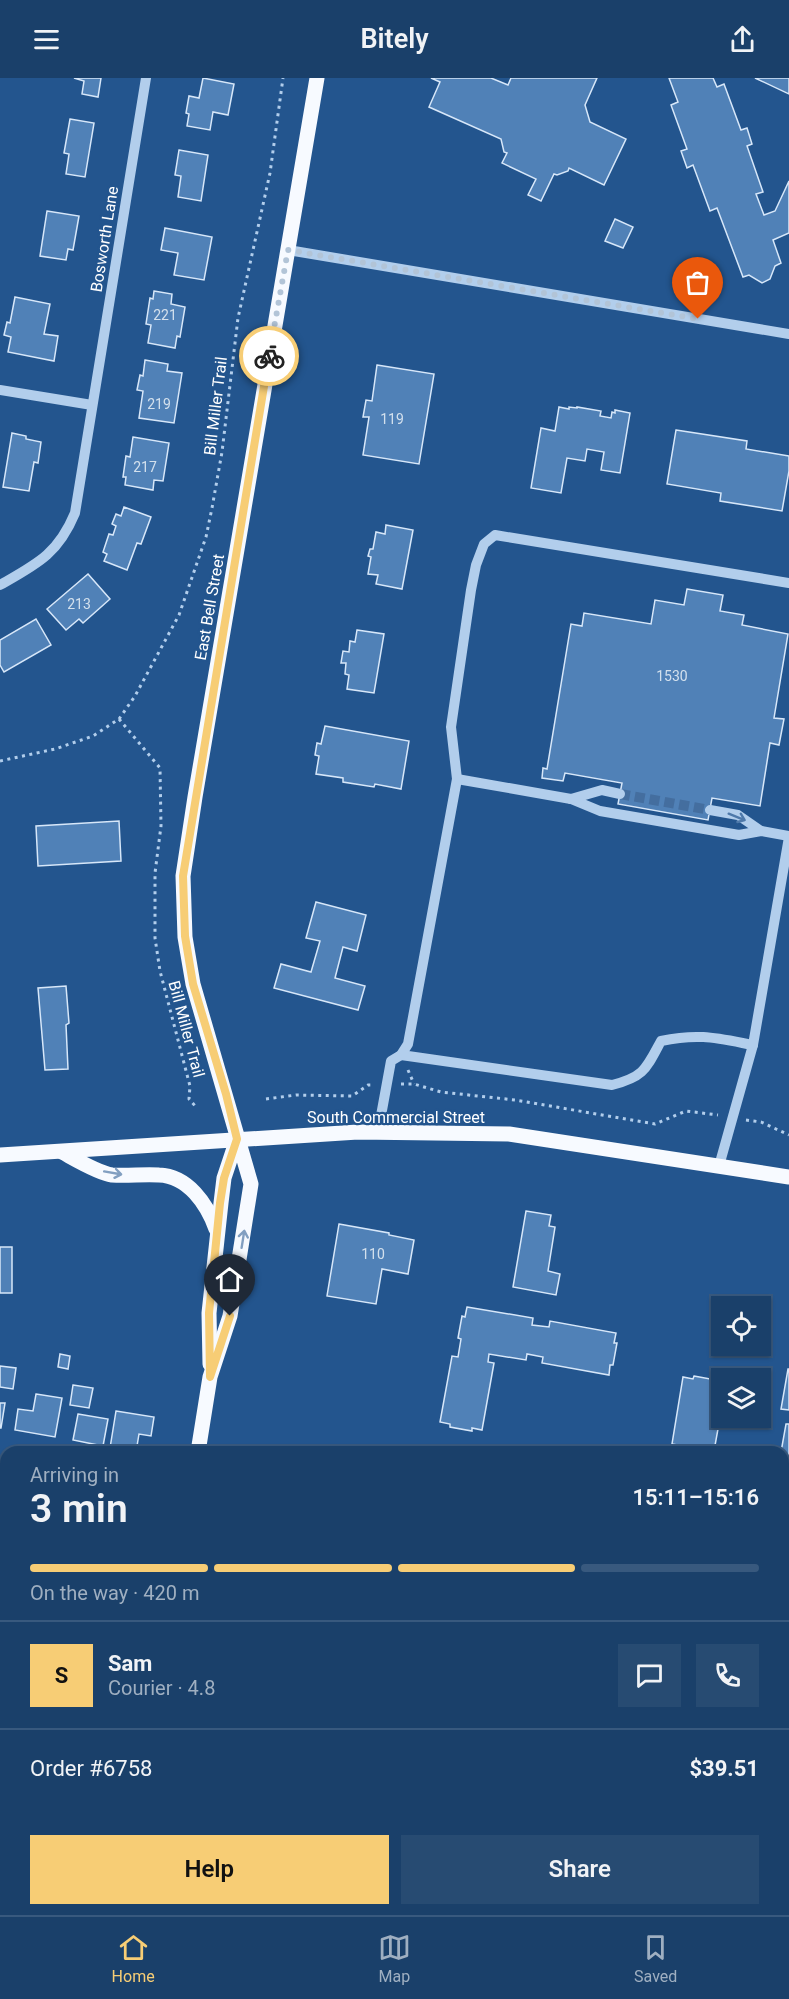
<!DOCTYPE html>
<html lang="en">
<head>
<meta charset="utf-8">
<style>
	:root { --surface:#1a406a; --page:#274b72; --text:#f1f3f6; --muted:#9fafc1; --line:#38597e; --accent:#f7cd75 }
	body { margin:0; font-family:Roboto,sans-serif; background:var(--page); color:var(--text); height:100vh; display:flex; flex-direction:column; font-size:22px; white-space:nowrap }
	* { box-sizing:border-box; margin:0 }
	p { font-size:20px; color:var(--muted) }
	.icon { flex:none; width:33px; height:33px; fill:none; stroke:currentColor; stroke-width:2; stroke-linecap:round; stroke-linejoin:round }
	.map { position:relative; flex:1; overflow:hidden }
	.sheet { position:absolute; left:0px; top:1368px; width:789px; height:470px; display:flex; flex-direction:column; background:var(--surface); border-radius:18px 18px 0 0; box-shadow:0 2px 4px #0004,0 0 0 2px var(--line) }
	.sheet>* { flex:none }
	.controls { position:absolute; left:711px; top:1218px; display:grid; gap:12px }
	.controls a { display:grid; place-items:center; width:60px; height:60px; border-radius:0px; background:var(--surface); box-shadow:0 2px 4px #0004,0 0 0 2px var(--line); font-size:30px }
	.pin { position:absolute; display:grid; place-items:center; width:51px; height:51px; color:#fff; margin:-62px -26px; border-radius:50% 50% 50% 0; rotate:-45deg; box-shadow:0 0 6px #0007 }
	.pin .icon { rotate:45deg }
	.courier { position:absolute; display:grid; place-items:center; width:60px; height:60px; margin:-30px; border:4px solid #f7cd75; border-radius:50%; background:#fff; color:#222; box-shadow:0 2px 8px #0007 }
	.overview em { font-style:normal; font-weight:600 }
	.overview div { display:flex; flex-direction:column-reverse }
	.overview { display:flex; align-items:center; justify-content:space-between; height:102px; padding:0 30px }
	h1 { font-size:39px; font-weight:600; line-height:45px }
	.bar { display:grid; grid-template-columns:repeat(4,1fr); gap:9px 6px; align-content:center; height:72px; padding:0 30px }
	.bar i { height:8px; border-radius:4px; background:var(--line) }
	.bar .on { background:var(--accent) }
	.bar p { grid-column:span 4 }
	.line { display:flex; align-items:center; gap:15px; padding:0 30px; border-top:2px solid var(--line) }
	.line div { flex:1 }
	.round { display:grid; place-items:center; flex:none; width:63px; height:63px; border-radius:0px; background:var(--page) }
	.cta { display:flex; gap:12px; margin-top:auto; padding:12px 30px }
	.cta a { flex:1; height:69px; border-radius:0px; background:var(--accent); color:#111; font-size:24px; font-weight:600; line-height:69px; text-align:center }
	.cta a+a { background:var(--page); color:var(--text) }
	header { display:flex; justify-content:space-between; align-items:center; height:78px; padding:0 30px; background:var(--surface); font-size:27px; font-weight:600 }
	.tab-bar { display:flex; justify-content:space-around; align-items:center; height:84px; border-top:2px solid var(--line); background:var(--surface); font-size:16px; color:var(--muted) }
	.tab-bar a { display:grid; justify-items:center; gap:3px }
	.tab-bar .on { color:var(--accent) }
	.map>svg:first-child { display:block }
</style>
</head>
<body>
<header><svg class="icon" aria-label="menu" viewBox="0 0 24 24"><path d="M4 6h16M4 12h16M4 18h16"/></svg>Bitely<svg class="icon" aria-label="share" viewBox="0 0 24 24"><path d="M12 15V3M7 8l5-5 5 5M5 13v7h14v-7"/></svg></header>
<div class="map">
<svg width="789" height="1837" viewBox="0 0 789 1837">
	<rect width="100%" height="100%" fill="#23558e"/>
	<polygon fill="#376fab" points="783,1732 789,1733 789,1837 147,1837 148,1832 783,1832"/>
	<g fill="#5081b7" stroke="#d7e7f9" stroke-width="1.5">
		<polygon points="74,0 101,0 98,19 82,16 84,3"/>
		<polygon points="203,0 234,6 228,37 213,34 210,52 187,48 189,36 186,35 189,18 199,20"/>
		<polygon points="431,0 491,0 508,7 511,0 597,0 585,27 590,44 626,61 604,107 569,90 568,93 557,97 554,96 541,123 528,117 536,101 502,85 507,75 504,74 501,61 429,29 440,4"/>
		<polygon points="669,0 713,0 717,9 724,6 741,52 747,50 752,66 747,68 763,114 756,116 764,137 775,133 789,103 789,155 773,162 781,185 775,188 770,201 762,205 749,197 743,199 717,130 710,133 693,87 687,90 681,73 687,71 671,27 678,24"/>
		<polygon points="755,0 789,0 789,16"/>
		<polygon points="70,41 94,45 85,99 66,96 69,76 64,75"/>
		<polygon points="179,72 208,77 201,123 178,119 181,98 175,97"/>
		<polygon points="47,133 79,138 73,172 68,171 66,182 40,178"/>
		<polygon points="615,141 633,149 623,170 605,163"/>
		<polygon points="165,150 212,159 204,202 174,197 178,175 161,172"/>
		<polygon points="154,213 172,216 171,226 185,229 180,259 177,258 175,270 148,265 151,247 146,246 150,220 153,221"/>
		<polygon points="15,219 50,226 44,256 58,258 54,283 8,274 11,259 4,257 7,244 10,245"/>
		<polygon points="145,282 168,286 167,293 182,295 174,345 139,340 143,313 137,312 140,297 143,298"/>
		<polygon points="377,287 434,296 419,386 363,377 369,339 363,339 366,322 372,323"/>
		<polygon points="559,329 569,331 569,329 577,330 577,329 601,333 600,338 611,340 612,334 615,335 615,332 630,335 620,395 601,392 604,374 587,371 585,383 567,380 561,415 531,410 541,350 555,353"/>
		<polygon points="676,352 747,363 746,371 789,378 789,393 782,433 720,423 721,415 667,406"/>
		<polygon points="12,355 26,358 26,361 41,364 38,385 34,384 29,413 3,409"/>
		<polygon points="133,359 169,365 163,403 154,402 153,412 125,407 126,399 123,399 126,378 130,379"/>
		<polygon points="124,429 151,439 141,466 137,465 127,492 104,483 107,476 103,474 109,456 113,457 116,448 112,446 116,436 121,438"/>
		<polygon points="386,447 413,452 402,511 376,506 378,497 368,496 371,479 368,478 370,471 373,471 376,454 385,456"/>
		<polygon points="88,496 110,521 83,545 79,541 66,552 47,531"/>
		<polygon points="687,511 723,517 720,533 744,537 742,547 788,556 774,640 784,641 779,667 770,665 760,728 712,720 708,742 618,726 622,705 565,695 563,703 542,700 543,690 547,691 571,546 582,548 584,535 651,546 655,522 684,527"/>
		<polygon points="36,541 51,567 4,594 0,587 0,562"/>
		<polygon points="357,552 384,556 374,615 347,611 349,597 345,596 346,585 341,585 343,573 349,574 350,563 355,564"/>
		<polygon points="325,648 409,663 401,711 375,706 374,709 343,704 343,700 316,696 319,678 315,677 317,665 321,666"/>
		<polygon points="119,743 121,783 38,788 36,748"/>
		<polygon points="316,824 366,837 357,873 343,869 335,900 365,908 358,932 274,910 281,886 311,894 320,863 306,860"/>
		<polygon points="66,908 69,945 66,947 68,991 45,992 38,910"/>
		<polygon points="526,1133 551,1137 549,1148 555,1149 548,1193 560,1196 556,1217 513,1209"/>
		<polygon points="339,1146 389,1155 389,1157 414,1162 408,1196 382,1191 376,1226 327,1218"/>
		<rect x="0" y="1169" width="12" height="46"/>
		<polygon points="467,1229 533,1240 532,1247 549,1249 550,1243 616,1255 614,1265 617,1265 613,1287 610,1287 609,1297 542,1285 543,1279 527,1276 526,1282 489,1276 488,1284 494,1285 482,1352 472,1350 472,1353 450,1349 450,1346 440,1344 452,1278 458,1279 461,1261 458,1260 462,1238 465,1239"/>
		<polygon points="60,1276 70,1278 68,1291 58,1289"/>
		<polygon points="0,1288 16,1290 13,1311 0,1309"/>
		<polygon points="788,1291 789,1291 789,1332 781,1331"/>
		<polygon points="694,1298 716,1302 715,1305 722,1306 722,1329 714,1373 677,1374 678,1367 672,1366 683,1299 693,1301"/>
		<polygon points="73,1307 93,1310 89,1330 70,1327"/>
		<polygon points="36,1316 62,1320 55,1359 15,1352 18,1331 33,1333"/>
		<polygon points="0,1325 5,1325 1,1350 0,1350"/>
		<polygon points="116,1333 154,1339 151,1358 139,1356 136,1374 110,1370"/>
		<polygon points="78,1336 108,1341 103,1368 73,1362"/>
		<polygon points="786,1346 789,1346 789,1388 783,1387 783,1374 781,1374"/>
		<polygon points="783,1404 789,1405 789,1446 783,1445"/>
		<polygon points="0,1444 6,1445 6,1472 0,1471"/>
		<polygon points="783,1459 789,1460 789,1503 783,1502"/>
		<polygon points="783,1516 789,1517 789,1544 783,1543"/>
		<polygon points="0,1551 6,1552 6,1585 0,1584"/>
		<polygon points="783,1573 789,1574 785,1599 783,1598"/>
		<polygon points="5,1679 6,1679 6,1700 2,1700"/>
		<polygon points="0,1788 6,1789 6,1824 0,1823"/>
		<polygon points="49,1832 71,1832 70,1835"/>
	</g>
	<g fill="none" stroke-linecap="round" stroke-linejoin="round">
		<polyline stroke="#446e9f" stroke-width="10" stroke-dasharray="10 5" stroke-linecap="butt" points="620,716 710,732"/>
		<g stroke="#b2ceec" stroke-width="3" stroke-dasharray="3 4.5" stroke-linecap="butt">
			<polyline points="119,641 160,690 161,748 155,795 155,860 160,893 190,1008 189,1021 196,1029"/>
			<polyline points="0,683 55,671 93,658 119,641 135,618 179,537 206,459 212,430 222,374 238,240 270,95 283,0"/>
			<polyline points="408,992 414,1006"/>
			<polyline points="401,1006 414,1006 441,1014 515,1022 655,1046 686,1033 718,1037"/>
			<polyline points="266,1021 296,1017 352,1018 368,1007 374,1007"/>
			<polyline points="746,1042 761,1044 789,1057"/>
			<polyline points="623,1832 627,1836 637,1837"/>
			<polyline points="469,1837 470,1832"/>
			<polyline points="659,1837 672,1837"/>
		</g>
		<g stroke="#b2ceec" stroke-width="10">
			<polyline points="288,172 789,256"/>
			<polyline points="0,312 92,327"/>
			<path d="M0 507C37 486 58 476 75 435L146 0"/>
			<polyline points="457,701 571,721 600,733 739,757 761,753 789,758"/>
			<polyline points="571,721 602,712 620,716"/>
			<polyline points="710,732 738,737 761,753"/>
			<path d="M401 977 612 1007C644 999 646 991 661 963 699 955 716 960 753 967"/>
			<polyline points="378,1054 391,983 401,977 408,966 457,701 451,649 471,512 476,487 484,466 495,457 789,505"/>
			<polyline points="719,1088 753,967 789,759"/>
			<polyline points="0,1399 6,1400"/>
			<polyline points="0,1632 6,1633"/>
			<polyline points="783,1714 789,1715"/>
		</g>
		<g stroke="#f7faff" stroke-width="15">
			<path d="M62 1074C75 1081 98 1095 112 1097 128 1098 144 1096 159 1097 188 1098 207 1126 216 1151"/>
			<polyline points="0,1077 358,1054 509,1056 789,1099"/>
			<polyline points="210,1286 209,1235 221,1125 224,1100 237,1061"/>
			<polyline points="198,1374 210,1299 230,1238 251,1106 193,906 185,859 183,798 195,719 317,0"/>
			<polyline points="120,1837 121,1832"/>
		</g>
	</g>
	<defs><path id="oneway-shaft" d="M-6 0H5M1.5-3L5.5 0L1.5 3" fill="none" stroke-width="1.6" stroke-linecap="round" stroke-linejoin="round" transform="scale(1.5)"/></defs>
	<use stroke="#4e79aa" href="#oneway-shaft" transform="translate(737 739) rotate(22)"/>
	<g stroke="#829fc1">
		<use href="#oneway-shaft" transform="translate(113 1095) rotate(10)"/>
		<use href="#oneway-shaft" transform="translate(243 1161) rotate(-81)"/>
	</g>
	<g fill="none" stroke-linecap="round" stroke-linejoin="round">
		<polyline stroke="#b2c4d7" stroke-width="6" stroke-dasharray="0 10.8" points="269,278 288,172 698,241"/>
		<polyline stroke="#f7cd75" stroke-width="8" points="230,1238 210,1299 209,1235 220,1125 224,1100 237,1061 226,1016 193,906 185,858 183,798 269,278"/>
	</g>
	<g text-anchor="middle" stroke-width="4.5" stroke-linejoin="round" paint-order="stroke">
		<g font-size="14" fill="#d3e0ed">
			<text x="165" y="242">221</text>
			<text x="159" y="331">219</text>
			<text x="392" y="346">119</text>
			<text x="145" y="394">217</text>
			<text x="79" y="531">213</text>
			<text x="672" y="603">1530</text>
			<text x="373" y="1181">110</text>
		</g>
		<g font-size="16" fill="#fff" stroke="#23558e">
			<text transform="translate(104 161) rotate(-81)" y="6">Bosworth Lane</text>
			<text transform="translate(215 328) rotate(-83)" y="6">Bill Miller Trail</text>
			<text transform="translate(209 529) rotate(-80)" y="6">East Bell Street</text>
			<text transform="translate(187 951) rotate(75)" y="6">Bill Miller Trail</text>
			<text x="396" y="1045">South Commercial Street</text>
		</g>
	</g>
</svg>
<div class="controls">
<a><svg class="icon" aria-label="locate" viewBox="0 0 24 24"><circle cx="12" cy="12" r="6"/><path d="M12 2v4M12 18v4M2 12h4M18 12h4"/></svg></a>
<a><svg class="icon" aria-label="layers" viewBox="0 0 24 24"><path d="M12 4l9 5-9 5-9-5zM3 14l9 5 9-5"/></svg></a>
</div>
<div class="pin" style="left:698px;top:241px;background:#ea580c"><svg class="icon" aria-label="bag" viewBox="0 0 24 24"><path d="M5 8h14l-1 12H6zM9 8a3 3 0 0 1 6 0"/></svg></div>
<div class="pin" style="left:230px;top:1238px;background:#1f2937"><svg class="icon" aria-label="home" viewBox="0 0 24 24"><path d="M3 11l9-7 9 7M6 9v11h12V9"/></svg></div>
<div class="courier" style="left:269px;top:278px"><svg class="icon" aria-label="bike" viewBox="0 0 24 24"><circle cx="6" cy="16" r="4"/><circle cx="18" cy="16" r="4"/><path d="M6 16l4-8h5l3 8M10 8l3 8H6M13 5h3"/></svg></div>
<section class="sheet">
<div class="overview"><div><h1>3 min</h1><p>Arriving in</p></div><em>15:11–15:16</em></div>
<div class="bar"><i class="on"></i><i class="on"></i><i class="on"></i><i></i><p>On the way · 420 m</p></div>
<div class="line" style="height:108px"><b class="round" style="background:var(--accent);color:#111">S</b><div><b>Sam</b><p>Courier · 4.8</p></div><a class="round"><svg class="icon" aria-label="chat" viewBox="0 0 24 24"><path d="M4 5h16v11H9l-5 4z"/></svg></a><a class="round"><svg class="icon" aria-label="phone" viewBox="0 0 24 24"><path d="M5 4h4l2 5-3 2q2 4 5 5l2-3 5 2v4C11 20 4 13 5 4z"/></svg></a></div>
<div class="line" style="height:78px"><div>Order #6758</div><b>$39.51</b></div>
<div class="cta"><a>Help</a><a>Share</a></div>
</section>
</div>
<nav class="tab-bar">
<a class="on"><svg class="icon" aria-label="home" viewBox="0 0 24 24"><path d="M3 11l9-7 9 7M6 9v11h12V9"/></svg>Home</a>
<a><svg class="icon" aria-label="map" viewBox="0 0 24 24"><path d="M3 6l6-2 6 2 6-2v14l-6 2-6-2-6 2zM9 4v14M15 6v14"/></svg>Map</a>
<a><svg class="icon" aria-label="saved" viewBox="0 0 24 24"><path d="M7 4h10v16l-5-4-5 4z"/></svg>Saved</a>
</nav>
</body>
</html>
